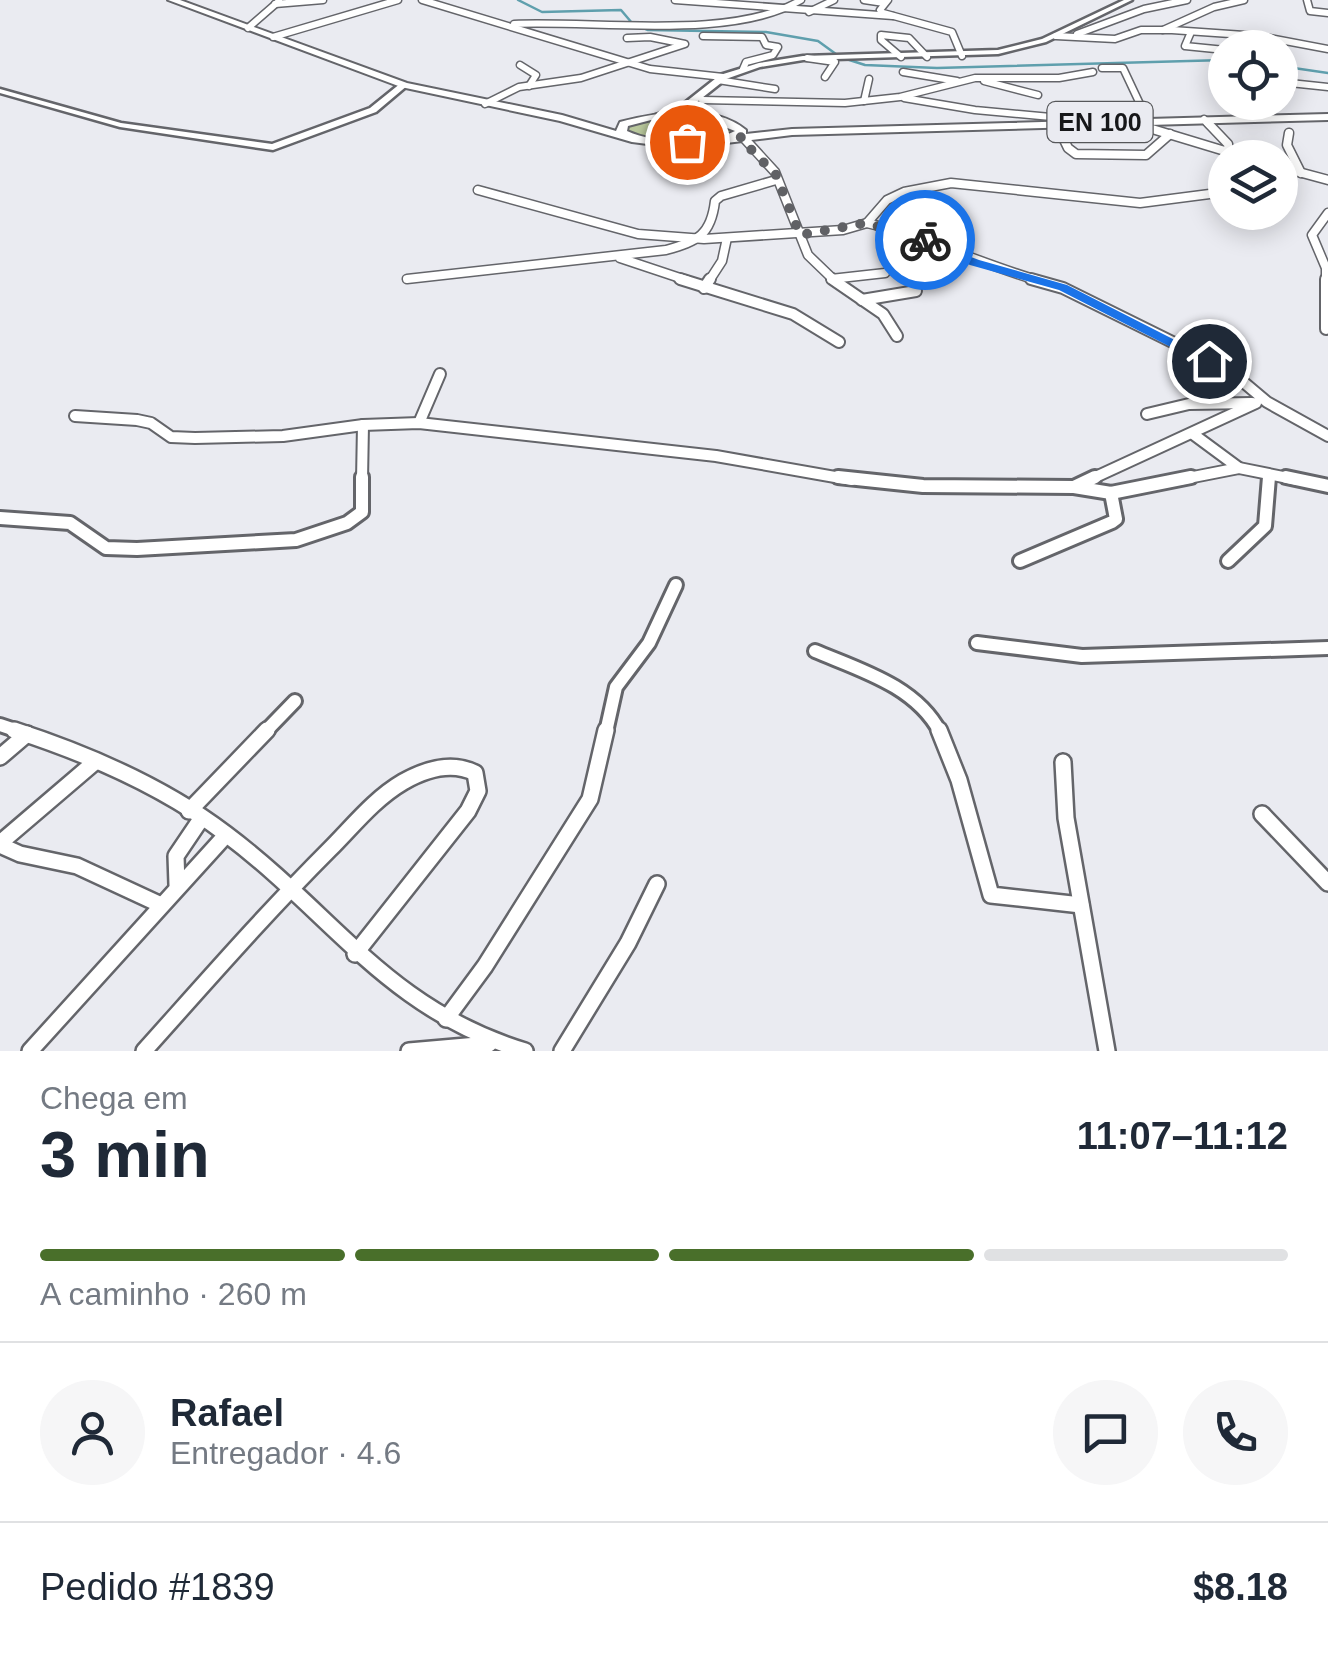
<!DOCTYPE html>
<html lang="pt">
<head>
<meta charset="utf-8">
<style>
	:root { --surface:#fff; --page:#f6f6f7; --text:#1f2937; --muted:#747a83; --line:#e0e1e3; --accent:#496f2a }
	body { margin:0; font-family:Arial,sans-serif; background:var(--page); color:var(--text); height:100vh; display:flex; flex-direction:column; font-size:38px; white-space:nowrap }
	* { box-sizing:border-box; margin:0 }
	p { font-size:32px; color:var(--muted) }
	.icon { flex:none; width:55px; height:55px; fill:none; stroke:currentColor; stroke-width:2; stroke-linecap:round; stroke-linejoin:round }
	.map { position:relative; height:1051px; overflow:hidden }
	.side { display:flex; flex-direction:column; background:var(--surface); flex:1 }
	.side>* { flex:none }
	.fabs { position:absolute; left:1208px; top:30px; display:grid; gap:20px }
	.fabs a { display:grid; place-items:center; width:90px; height:90px; border-radius:50%; background:var(--surface); box-shadow:0 5px 25px #0003; font-size:50px }
	.pin { position:absolute; display:grid; place-items:center; width:85px; height:85px; color:#fff; margin:-42px; border:5px solid #fff; border-radius:50%; box-shadow:0 2px 10px #0007 }
	.courier { position:absolute; display:grid; place-items:center; width:100px; height:100px; margin:-50px; border:8px solid #1a73e8; border-radius:50%; background:#fff; color:#222; box-shadow:0 2px 12px #0007 }
	.headline em { font-style:normal; font-weight:600 }
	.headline div { display:flex; flex-direction:column-reverse }
	.headline { display:flex; align-items:center; justify-content:space-between; height:170px; padding:0 40px }
	h1 { font-size:65px; font-weight:600; line-height:75px }
	.bar { display:grid; grid-template-columns:repeat(4,1fr); gap:15px 10px; align-content:center; height:120px; padding:0 40px }
	.bar i { height:12px; border-radius:8px; background:var(--line) }
	.bar .on { background:var(--accent) }
	.bar p { grid-column:span 4 }
	.line { display:flex; align-items:center; gap:25px; padding:0 40px; border-top:2px solid var(--line) }
	.line div { flex:1 }
	.round { display:grid; place-items:center; flex:none; width:105px; height:105px; border-radius:52px; background:var(--page) }
	.map>svg:first-child { display:block }
</style>
</head>
<body>
<div class="map">
<svg width="1328" height="1051" viewBox="0 0 1328 1051">
	<rect width="100%" height="100%" fill="#eaebf1"/>
	<path fill="#b9c89c" d="M642 120 721 124 737 130 731 136C695 142 661 143 626 131L629 124Z"/>
	<g fill="none" stroke-linecap="round" stroke-linejoin="round">
		<g stroke="#5f9fad" stroke-width="2.5">
			<polyline points="518,0 542,12 621,10 632,23 648,30 766,32 818,41 840,57 865,65 937,68 1225,60"/>
			<polyline points="1280,66 1328,73"/>
		</g>
		<g stroke="#64656a" stroke-width="9">
			<g id="minor-far4">
				<polyline points="422,0 650,69 723,77"/>
				<polyline points="675,0 893,16"/>
				<polyline points="864,0 884,3"/>
				<polyline points="888,0 880,10 883,13 952,32 962,56"/>
				<polyline points="1307,0 1310,11 1328,13"/>
				<polyline points="275,4 323,0"/>
				<polyline points="809,12 834,0"/>
				<path d="M514 24C595 20 732 41 801 0"/>
				<polyline points="248,28 279,1"/>
				<polyline points="1163,30 1214,7 1244,0"/>
				<polyline points="1191,32 1185,46 1225,50"/>
				<polyline points="1077,34 1144,9 1187,0"/>
				<polyline points="703,36 762,37 766,45 778,47 773,55 746,62 743,69"/>
				<polyline points="1056,36 1115,39 1141,30 1172,30 1259,36 1328,49"/>
				<polyline points="273,37 398,0"/>
				<polyline points="901,57 881,40 881,35 909,38 927,57"/>
				<polyline points="807,58 835,62 825,77"/>
				<polyline points="520,65 536,75 529,86"/>
				<polyline points="1102,68 1123,68 1148,121"/>
				<polyline points="903,72 957,81"/>
				<polyline points="718,80 775,89"/>
				<polyline points="984,81 1038,95"/>
				<polyline points="1290,91 1287,85 1290,83 1328,87"/>
				<polyline points="904,98 975,110 1137,125"/>
				<polyline points="702,100 845,103 900,97 975,78 1059,78 1093,72"/>
				<polyline points="864,101 869,79"/>
				<polyline points="485,104 519,87 581,78 685,44 650,37 627,38"/>
				<polyline points="1204,119 1209,125"/>
			</g>
		</g>
		<g stroke="#64656a" stroke-width="11">
			<g id="minor-far3">
				<polyline points="1129,122 1248,158"/>
				<polyline points="1207,122 1228,144 1229,152"/>
				<polyline points="1056,123 1068,148 1076,154 1146,155 1170,134"/>
				<polyline points="1289,133 1287,145 1301,173"/>
				<polyline points="743,137 775,172 808,255 835,281"/>
				<polyline points="1280,167 1328,180"/>
				<polyline points="478,190 638,234 704,239 843,230 867,223 887,200 904,192 951,183 1140,203 1225,192"/>
				<path d="M867 223C926 237 981 264 1040 281"/>
				<polyline points="620,258 689,281"/>
				<path d="M407 279 666 250C698 241 711 235 715 201L721 196 776 180"/>
				<polyline points="831,279 885,273"/>
				<polyline points="709,281 722,261 727,238"/>
				<polyline points="1326,281 1326,268 1312,235 1328,213"/>
			</g>
		</g>
		<g stroke="#64656a" stroke-width="14">
			<g id="minor-far2">
				<polyline points="680,279 793,314 839,342"/>
				<polyline points="832,279 883,314 897,336"/>
				<polyline points="1031,279 1063,288 1229,370 1267,402 1328,436"/>
				<polyline points="1326,279 1326,329"/>
				<polyline points="704,288 710,279"/>
				<polyline points="862,300 916,291"/>
				<polyline points="1147,414 1189,404 1252,403"/>
				<polyline points="75,416 137,420 151,423 171,437 195,438 283,436 363,425 419,423 716,456 852,480"/>
				<polyline points="419,423 440,374"/>
				<polyline points="1193,434 1239,468"/>
				<polyline points="362,480 363,425"/>
				<polyline points="1089,480 1256,403"/>
				<polyline points="1178,480 1239,468 1298,480"/>
				<polyline points="1269,480 1269,475"/>
			</g>
		</g>
		<g stroke="#64656a" stroke-width="18">
			<g id="minor-far1">
				<polyline points="838,477 923,486 1074,487 1111,493 1191,477"/>
				<polyline points="1286,477 1328,486"/>
				<polyline points="1074,487 1095,477"/>
				<polyline points="0,518 70,523 106,548 137,549 296,540 347,523 362,512 362,477"/>
				<polyline points="1020,561 1112,522 1116,519 1111,493"/>
				<polyline points="1228,561 1265,526 1269,477"/>
				<polyline points="977,643 1082,656 1328,648"/>
				<path d="M815 651C860 670 916 686 940 732"/>
				<polyline points="0,725 21,732"/>
				<polyline points="265,732 295,701"/>
				<polyline points="606,732 616,687 649,643 676,585"/>
			</g>
		</g>
		<g stroke="#64656a" stroke-width="20">
			<g id="minor">
				<path d="M14 730C88 754 163 786 226 834 334 915 387 1009 525 1051"/>
				<polyline points="939,730 959,780 991,895 1081,905"/>
				<polyline points="0,757 27,734"/>
				<polyline points="1063,762 1066,818 1107,1051"/>
				<polyline points="189,811 267,730"/>
				<polyline points="1262,814 1328,883"/>
				<polyline points="0,843 96,761"/>
				<polyline points="0,845 20,854 77,866 159,904"/>
				<polyline points="177,885 176,856 201,819"/>
				<polyline points="446,1019 485,966 590,799 606,730"/>
				<polyline points="30,1051 226,835"/>
				<path d="M144 1051C205 983 265 914 330 849 353 826 374 799 403 782 426 769 451 761 475 773L478 791 468 811 355 954"/>
				<polyline points="409,1051 489,1044"/>
				<polyline points="562,1051 628,943 657,884"/>
			</g>
		</g>
		<g stroke="#64656a" stroke-width="5">
			<g id="tertiary">
				<polygon points="1124,0 1132,0 1046,42 998,54 803,60 760,67 726,79 688,109 657,118 653,116 682,105 720,75 759,63 803,56 998,50 1042,39"/>
				<polygon points="401,83 408,85 376,112 273,150 120,127 0,93 0,89 121,123 272,144 370,108"/>
			</g>
		</g>
		<g stroke="#64656a" stroke-width="4">
			<path id="primary" d="M168 0H180L407 83 562 115 616 131 620 122C658 112 713 103 746 130V134L792 129 1328 114V120L792 135 701 146H663L632 142 560 121 401 87ZM651 120 712 122 735 131C706 146 656 144 627 131L628 126Z"/>
		</g>
		<use href="#minor-far4" stroke="#fff" stroke-width="6"/>
		<use href="#minor-far3" stroke="#fff" stroke-width="8"/>
		<use href="#minor-far2" stroke="#fff" stroke-width="10"/>
		<use href="#minor-far1" stroke="#fff" stroke-width="12"/>
		<use href="#minor" stroke="#fff" stroke-width="15"/>
		<use href="#tertiary" fill="#fff" fill-rule="evenodd"/>
		<use href="#primary" fill="#fff" fill-rule="evenodd"/>
	</g>
	<polygon fill="#1a73e8" points="921,238 979,260 1067,285 1216,361 1204,364 1059,290 970,265 921,243"/>
	<g fill="none" stroke-linecap="round" stroke-linejoin="round">
		<polyline stroke="#606165" stroke-width="10" stroke-dasharray="0 18" points="687,142 744,137 755,156 774,170 800,235 866,223 925,240"/>
	</g>
	<g text-anchor="middle" stroke-width="8" stroke-linejoin="round" paint-order="stroke">
		<rect fill="#eaebf1" stroke="#56575a" stroke-width="2.5" x="1047.5" y="102" width="105" height="40" rx="8"/>
		<g font-size="25" font-weight="bold" fill="#161719">
			<text x="1100" y="131">EN 100</text>
		</g>
	</g>
</svg>
<div class="fabs">
<a><svg class="icon" aria-label="locate" viewBox="0 0 24 24"><circle cx="12" cy="12" r="6"/><path d="M12 2v4M12 18v4M2 12h4M18 12h4"/></svg></a>
<a><svg class="icon" aria-label="layers" viewBox="0 0 24 24"><path d="M12 4l9 5-9 5-9-5zM3 14l9 5 9-5"/></svg></a>
</div>
<div class="pin" style="left:687px;top:142px;background:#ea580c"><svg class="icon" aria-label="bag" viewBox="0 0 24 24"><path d="M5 8h14l-1 12H6zM9 8a3 3 0 0 1 6 0"/></svg></div>
<div class="pin" style="left:1209px;top:361px;background:#1f2937"><svg class="icon" aria-label="home" viewBox="0 0 24 24"><path d="M3 11l9-7 9 7M6 9v11h12V9"/></svg></div>
<div class="courier" style="left:925px;top:240px"><svg class="icon" aria-label="bike" viewBox="0 0 24 24"><circle cx="6" cy="16" r="4"/><circle cx="18" cy="16" r="4"/><path d="M6 16l4-8h5l3 8M10 8l3 8H6M13 5h3"/></svg></div>
</div>
<section class="side">
<div class="headline"><div><h1>3 min</h1><p>Chega em</p></div><em>11:07–11:12</em></div>
<div class="bar"><i class="on"></i><i class="on"></i><i class="on"></i><i></i><p>A caminho · 260 m</p></div>
<div class="line" style="height:180px"><a class="round"><svg class="icon" aria-label="person" viewBox="0 0 24 24"><circle cx="12" cy="8" r="4"/><path d="M4 21q1-7 8-7t8 7"/></svg></a><div><b>Rafael</b><p>Entregador · 4.6</p></div><a class="round"><svg class="icon" aria-label="chat" viewBox="0 0 24 24"><path d="M4 5h16v11H9l-5 4z"/></svg></a><a class="round"><svg class="icon" aria-label="phone" viewBox="0 0 24 24"><path d="M5 4h4l2 5-3 2q2 4 5 5l2-3 5 2v4C11 20 4 13 5 4z"/></svg></a></div>
<div class="line" style="height:130px"><div>Pedido #1839</div><b>$8.18</b></div>
</section>
</body>
</html>
